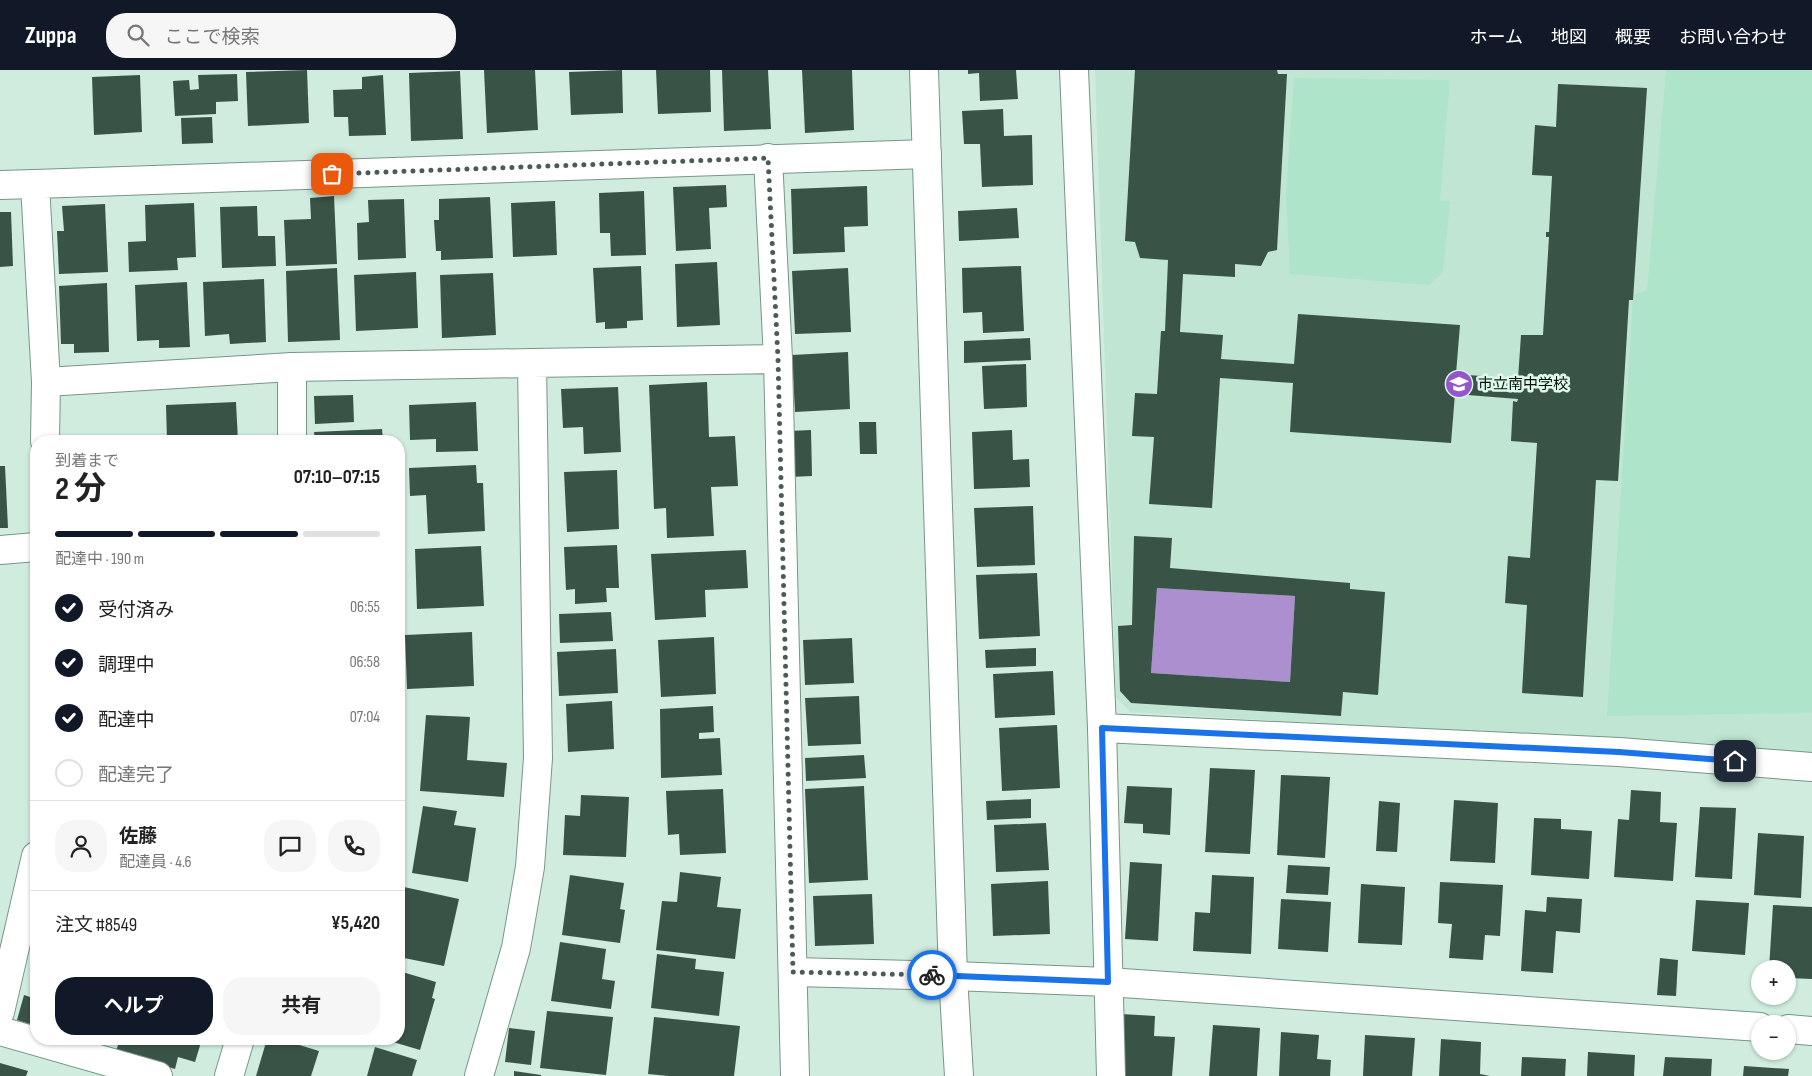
<!DOCTYPE html>
<html lang="ja">
<head>
<meta charset="utf-8">
<style>
	:root { --surface:#fff; --page:#f6f6f6; --text:#222; --muted:#767676; --line:#e0e0e0; --accent:#111827 }
	body { margin:0; font-family:"Sofia Sans Condensed","Noto Sans JP",sans-serif; background:var(--page); color:var(--text); height:100vh; display:flex; flex-direction:column; font-size:19px; white-space:nowrap }
	* { box-sizing:border-box; margin:0 }
	p { font-size:16px; color:var(--muted) }
	.icon { flex:none; width:28px; height:28px; fill:none; stroke:currentColor; stroke-width:2; stroke-linecap:round; stroke-linejoin:round }
	.map { position:relative; flex:1; overflow:hidden }
	.side { position:absolute; left:30px; top:365px; width:375px; height:610px; display:flex; flex-direction:column; background:var(--surface); border-radius:20px; box-shadow:0 1px 4px #0004 }
	.side>* { flex:none }
	.fabs { position:absolute; left:1751px; top:890px; display:grid; gap:10px }
	.fabs a { display:grid; place-items:center; width:45px; height:45px; border-radius:50%; background:var(--surface); box-shadow:0 1px 4px #0004; font-size:25px }
	.pin { position:absolute; display:grid; place-items:center; width:42px; height:42px; color:#fff; margin:-21px; border-radius:10px; box-shadow:0 2px 8px #0006 }
	.courier { position:absolute; display:grid; place-items:center; width:50px; height:50px; margin:-25px; border:4px solid #1a73e8; border-radius:50%; background:#fff; color:#222; box-shadow:0 1px 6px #0007 }
	.headline em { font-style:normal; font-weight:700 }
	.headline div { display:flex; flex-direction:column-reverse }
	.headline { display:flex; align-items:center; justify-content:space-between; height:85px; padding:0 25px }
	h1 { font-size:32px; font-weight:700; line-height:38px }
	.bar { display:grid; grid-template-columns:repeat(4,1fr); gap:8px 5px; align-content:center; height:60px; padding:0 25px }
	.bar i { height:6px; border-radius:4px; background:var(--line) }
	.bar .selected { background:var(--accent) }
	.bar p { grid-column:span 4 }
	.line { display:flex; align-items:center; gap:12px; padding:0 25px; border-top:1px solid var(--line) }
	.line div { flex:1 }
	.round { display:grid; place-items:center; flex:none; width:52px; height:52px; border-radius:20px; background:var(--page) }
	ol { padding:0 25px; list-style:none }
	li { display:flex; align-items:center; gap:15px; height:55px }
	li p { margin-inline-start:auto }
	li .icon { padding:5px; border-radius:50%; background:var(--accent); color:#fff; stroke-width:4 }
	li:last-child { color:var(--muted) }
	li i { width:28px; height:28px; border:2px solid var(--line); border-radius:50% }
	.primary-button { display:flex; gap:10px; margin-top:auto; padding:10px 25px }
	.primary-button a { flex:1; height:58px; border-radius:20px; background:var(--accent); color:#fff; font-size:20px; font-weight:700; line-height:58px; text-align:center }
	.primary-button a+a { background:var(--page); color:var(--text) }
	header { display:flex; align-items:center; gap:30px; box-sizing:border-box; height:70px; padding:0 25px; background:var(--accent); color:#fff }
	header strong { font-size:24px }
	nav { display:flex; gap:28px; margin-inline-start:auto; font-size:18px }
	.search { width:350px; height:45px; background:var(--page); display:flex; align-items:center; gap:12px; box-sizing:border-box; padding:0 18px; border-radius:20px; color:var(--muted); font-size:19px }
	.map>svg:first-child { display:block }
</style>
</head>
<body>
<header>
<strong>Zuppa</strong>
<div class="search"><svg class="icon" aria-label="search" viewBox="0 0 24 24"><circle cx="10" cy="10" r="6"/><path d="M15 15l6 6"/></svg>ここで検索</div>
<nav><a>ホーム</a><a>地図</a><a>概要</a><a>お問い合わせ</a></nav>
</header>
<div class="map">
<svg width="1812" height="1006" viewBox="0 0 1812 1006">
	<rect width="100%" height="100%" fill="#cfecde"/>
	<polygon fill="#c0e6d3" points="1095,0 1812,0 1812,683 1130,642 1116,627"/>
	<g fill="#aee4ca">
		<polygon points="1666,0 1812,0 1812,643 1607,646 1633,225 1647,220"/>
		<polygon points="1294,8 1450,10 1440,131 1450,131 1443,202 1429,215 1290,204 1286,123"/>
	</g>
	<polygon fill="#ac8fcf" points="1157,518 1295,526 1290,612 1151,603"/>
	<g fill="#3a5347" fill-rule="evenodd">
		<polygon points="307,0 309,53 248,56 246,2"/>
		<polygon points="484,0 535,0 538,60 487,63"/>
		<polygon points="622,0 623,43 571,45 569,2"/>
		<polygon points="656,0 710,0 711,42 658,44"/>
		<polygon points="722,0 768,0 771,59 724,61"/>
		<polygon points="802,0 852,0 854,60 805,63"/>
		<polygon points="968,0 1016,0 1018,29 980,31 979,3 968,4"/>
		<polygon points="1135,0 1277,0 1278,4 1287,4 1277,180 1268,182 1261,196 1235,194 1235,207 1183,204 1180,262 1223,265 1221,289 1294,294 1298,244 1460,255 1456,304 1518,309 1521,265 1543,265 1549,167 1546,167 1546,162 1549,162 1552,106 1532,105 1535,55 1556,57 1558,14 1647,18 1633,230 1629,230 1618,411 1596,410 1583,627 1522,623 1527,535 1505,533 1508,486 1530,488 1537,373 1511,371 1513,331 1517,332 1518,329 1455,324 1451,373 1290,362 1293,313 1220,308 1212,438 1149,434 1154,367 1132,366 1135,323 1157,324 1161,261 1165,261 1168,190 1140,188 1135,172 1125,171"/>
		<polygon points="460,1 463,69 411,71 409,3"/>
		<polygon points="237,4 238,31 216,32 216,44 175,46 173,11 189,10 190,20 199,19 198,5"/>
		<polygon points="140,5 142,62 94,65 92,7"/>
		<polygon points="383,5 386,65 349,66 348,47 334,47 333,20 362,19 362,7"/>
		<polygon points="1003,39 1004,66 1032,65 1033,115 982,117 980,74 964,74 962,41"/>
		<polygon points="212,47 213,73 182,74 181,48"/>
		<polygon points="726,115 727,137 709,138 711,179 676,181 673,117"/>
		<polygon points="867,116 868,156 844,157 845,182 793,184 791,119"/>
		<polygon points="644,121 646,185 611,186 610,163 600,163 599,123"/>
		<polygon points="334,126 337,194 286,196 284,150 311,149 310,128"/>
		<polygon points="490,127 493,188 441,190 441,181 436,181 434,150 439,150 439,129"/>
		<polygon points="404,129 406,188 358,190 357,153 369,152 368,130"/>
		<polygon points="555,131 557,185 513,187 511,133"/>
		<polygon points="194,133 196,187 177,188 178,200 129,202 128,172 146,171 145,135"/>
		<polygon points="105,134 108,202 59,204 57,161 64,161 62,136"/>
		<polygon points="257,136 258,166 275,166 276,196 222,198 220,137"/>
		<polygon points="1017,138 1019,168 959,171 958,141"/>
		<polygon points="0,142 11,142 13,196 0,197"/>
		<polygon points="717,192 720,255 677,257 675,194"/>
		<polygon points="641,196 643,250 627,251 627,258 605,259 605,252 596,253 593,198"/>
		<polygon points="1021,196 1024,261 983,263 982,242 963,243 962,198"/>
		<polygon points="337,198 340,270 288,272 286,201"/>
		<polygon points="848,198 851,262 795,264 792,201"/>
		<polygon points="416,202 418,258 356,261 354,205"/>
		<polygon points="493,203 496,265 442,268 440,205"/>
		<polygon points="264,209 266,272 230,274 229,264 205,266 203,212"/>
		<polygon points="187,212 190,277 159,278 159,270 137,271 135,215"/>
		<polygon points="107,213 109,282 74,283 74,274 61,274 59,216"/>
		<polygon points="1030,268 1031,290 964,293 964,271"/>
		<polygon points="848,282 850,339 795,342 792,285"/>
		<polygon points="1026,294 1027,337 984,339 982,296"/>
		<polygon points="707,312 709,367 735,366 738,416 711,417 714,466 667,468 666,438 654,439 649,315"/>
		<polygon points="618,317 621,382 584,384 583,357 563,358 561,319"/>
		<polygon points="353,325 354,352 315,354 314,326"/>
		<polygon points="236,332 238,371 167,371 166,335"/>
		<polygon points="476,332 478,381 436,382 436,369 410,370 409,335"/>
		<polygon points="859,352 876,352 877,384 860,384"/>
		<polygon points="382,359 383,371 315,371 314,362"/>
		<polygon points="811,360 812,406 790,407 789,361"/>
		<polygon points="1012,360 1013,390 1029,389 1030,417 974,419 972,362"/>
		<polygon points="476,395 477,413 483,413 485,461 428,464 426,425 410,426 409,398"/>
		<polygon points="0,396 5,396 8,458 0,458"/>
		<polygon points="617,400 619,459 567,462 564,402"/>
		<polygon points="1033,436 1035,495 977,497 974,438"/>
		<path d="M1134 466 1172 468 1170 498 1350 513V519L1385 522 1378 625 1343 622 1341 646 1131 633 1120 621 1118 556 1132 555ZM1157 518 1295 526 1290 612 1151 603Z"/>
		<polygon points="617,475 619,518 606,518 607,532 575,534 575,519 566,520 564,477"/>
		<polygon points="481,476 484,536 417,539 415,479"/>
		<polygon points="746,480 748,518 705,520 706,547 655,550 651,484"/>
		<polygon points="1037,503 1040,566 979,569 976,505"/>
		<polygon points="611,542 613,571 560,573 559,544"/>
		<polygon points="472,562 474,616 407,619 405,565"/>
		<polygon points="714,567 716,624 661,627 658,570"/>
		<polygon points="852,568 854,613 805,615 803,570"/>
		<polygon points="1036,578 1036,596 986,598 985,580"/>
		<polygon points="616,579 618,623 559,626 557,582"/>
		<polygon points="1053,601 1055,645 995,648 993,604"/>
		<polygon points="859,626 861,674 808,676 805,628"/>
		<polygon points="612,631 614,679 568,682 566,634"/>
		<polygon points="713,636 714,662 699,663 699,669 720,668 722,705 661,708 660,639"/>
		<polygon points="426,645 470,647 467,690 507,693 504,727 420,721"/>
		<polygon points="1057,655 1060,718 1002,721 999,658"/>
		<polygon points="864,685 866,708 806,711 805,688"/>
		<polygon points="1210,698 1255,700 1250,784 1205,782"/>
		<polygon points="1281,705 1330,707 1325,788 1277,785"/>
		<polygon points="864,716 868,810 809,813 805,719"/>
		<polygon points="1127,716 1172,718 1170,765 1143,763 1143,754 1124,753"/>
		<polygon points="723,719 726,783 680,785 679,764 668,765 666,721"/>
		<polygon points="1631,720 1661,722 1660,752 1677,753 1673,811 1614,807 1618,749 1629,750"/>
		<polygon points="581,725 629,727 626,787 563,785 565,745 580,746"/>
		<polygon points="1031,729 1031,748 987,750 986,731"/>
		<polygon points="1454,730 1498,733 1495,793 1450,791"/>
		<polygon points="1379,731 1400,733 1397,782 1376,781"/>
		<polygon points="423,736 457,741 454,755 476,758 468,812 412,803"/>
		<polygon points="1700,737 1736,738 1732,809 1695,807"/>
		<polygon points="1534,748 1561,749 1561,759 1592,761 1589,809 1531,805"/>
		<polygon points="1046,753 1049,800 996,802 994,755"/>
		<polygon points="1758,763 1804,766 1801,828 1754,825"/>
		<polygon points="1130,792 1162,794 1158,871 1125,869"/>
		<polygon points="1288,795 1330,797 1328,825 1286,823"/>
		<polygon points="680,802 721,807 717,837 741,839 735,889 656,880 662,831 677,832"/>
		<polygon points="570,805 624,813 620,839 625,840 620,873 562,865"/>
		<polygon points="1212,805 1254,807 1251,884 1193,881 1195,842 1210,843"/>
		<polygon points="1048,811 1050,864 993,866 991,814"/>
		<polygon points="1440,812 1503,815 1500,866 1485,865 1483,890 1449,888 1452,854 1438,853"/>
		<polygon points="1361,814 1405,817 1402,875 1358,873"/>
		<polygon points="404,817 459,829 444,896 399,887 399,842"/>
		<polygon points="872,824 874,874 815,876 813,826"/>
		<polygon points="1547,827 1582,829 1580,863 1556,861 1553,903 1521,901 1525,840 1546,842"/>
		<polygon points="1281,829 1331,832 1328,882 1278,879"/>
		<polygon points="1696,830 1749,833 1745,885 1692,881"/>
		<polygon points="1773,835 1812,837 1812,909 1788,908 1788,899 1769,899"/>
		<polygon points="560,872 606,879 602,909 615,911 611,939 551,931"/>
		<polygon points="657,884 696,889 695,899 724,902 719,946 651,938"/>
		<polygon points="1660,888 1678,890 1676,926 1657,925"/>
		<polygon points="399,901 436,912 432,928 435,929 420,980 383,969 399,969"/>
		<polygon points="24,925 36,929 36,956 17,950"/>
		<polygon points="547,941 613,947 606,1005 540,998"/>
		<polygon points="1121,944 1155,946 1154,966 1175,967 1172,1006 1117,1006"/>
		<polygon points="654,947 740,956 734,1006 669,1006 648,1004"/>
		<polygon points="1213,955 1260,958 1257,1006 1209,1006"/>
		<polygon points="509,958 535,961 531,995 505,992"/>
		<polygon points="1281,962 1319,965 1317,989 1331,990 1330,1006 1279,1006"/>
		<polygon points="1365,965 1415,968 1412,1006 1363,1006"/>
		<polygon points="120,969 202,969 195,992 178,987 175,999 116,981"/>
		<polygon points="267,969 280,969 319,981 311,1006 256,1006"/>
		<polygon points="1441,969 1481,972 1480,1004 1490,1006 1439,1006"/>
		<polygon points="375,977 417,990 412,1006 367,1006"/>
		<polygon points="1588,982 1635,985 1634,1006 1587,1006"/>
		<polygon points="1522,987 1566,989 1565,1006 1521,1006"/>
		<polygon points="1665,987 1712,989 1711,1006 1663,1006"/>
		<polygon points="0,993 28,1001 26,1006 0,1006"/>
		<polygon points="1744,996 1789,999 1788,1006 1743,1006"/>
		<polygon points="514,1001 541,1005 541,1006 514,1006"/>
	</g>
	<g fill="none" stroke-linecap="round" stroke-linejoin="round">
		<g stroke="#799588" stroke-width="30">
			<g id="street">
				<polyline points="1074,0 1102,658 1111,1006"/>
				<polyline points="768,88 778,289"/>
				<polyline points="0,115 35,114"/>
				<polyline points="292,297 292,371"/>
				<polyline points="46,312 35,114 927,84"/>
				<polyline points="45,371 46,312 292,297 532,293"/>
				<polyline points="0,480 36,477"/>
				<polyline points="1102,658 1619,682 1812,697"/>
				<polyline points="793,902 953,906"/>
				<polyline points="0,942 36,786"/>
				<polyline points="0,961 158,1006"/>
				<polyline points="229,1006 240,969"/>
				<polyline points="479,1006 516,878 530,797 538,688 532,293 778,289 795,1006"/>
			</g>
		</g>
		<g stroke="#799588" stroke-width="30">
			<g id="secondary">
				<polyline points="924,0 953,906 959,1006"/>
				<polyline points="953,906 1108,912 1760,957"/>
				<polyline points="1788,959 1812,961"/>
			</g>
		</g>
		<use href="#street" stroke="#fff" stroke-width="28"/>
		<use href="#secondary" stroke="#fff" stroke-width="28"/>
	</g>
	<g fill="none" stroke-linecap="round" stroke-linejoin="round">
		<polyline stroke="#4c5c54" stroke-width="5" stroke-dasharray="0 9" points="332,104 768,88 778,289 793,902 932,905"/>
		<polyline stroke="#1a73e8" stroke-width="6" points="932,905 1108,912 1102,658 1619,682 1735,691"/>
	</g>
	<defs>
		<g id="school-disc" transform="scale(1.4375)"><circle r="9.5" fill="#9356cd" stroke="#dcfaeb"/><path d="M0-5L7-2L0 1L-7-2ZM-4 1L0 2.5L4 1V4Q0 6-4 4Z" fill="#fff"/></g>
	</defs>
	<g fill-rule="evenodd">
		<use href="#school-disc" x="1459" y="314"/>
	</g>
	<g text-anchor="middle" stroke-width="5" stroke-linejoin="round" paint-order="stroke">
		<g font-size="15" fill="#050e09" stroke="#dcfaeb" text-anchor="start">
			<text x="1478" y="319">市立南中学校</text>
		</g>
	</g>
</svg>
<div class="fabs">
<a>+</a>
<a>−</a>
</div>
<div class="pin" style="left:332px;top:104px;background:#ea580c"><svg class="icon" aria-label="bag" viewBox="0 0 24 24"><path d="M5 8h14l-1 12H6zM9 8a3 3 0 0 1 6 0"/></svg></div>
<div class="pin" style="left:1735px;top:691px;background:#1f2937"><svg class="icon" aria-label="home" viewBox="0 0 24 24"><path d="M3 11l9-7 9 7M6 9v11h12V9"/></svg></div>
<div class="courier" style="left:932px;top:905px"><svg class="icon" aria-label="bike" viewBox="0 0 24 24"><circle cx="6" cy="16" r="4"/><circle cx="18" cy="16" r="4"/><path d="M6 16l4-8h5l3 8M10 8l3 8H6M13 5h3"/></svg></div>
<section class="side">
<div class="headline"><div><h1>2 分</h1><p>到着まで</p></div><em>07:10–07:15</em></div>
<div class="bar"><i class="selected"></i><i class="selected"></i><i class="selected"></i><i></i><p>配達中 · 190 m</p></div>
<ol>
<li><svg class="icon" aria-label="check" viewBox="0 0 24 24"><path d="M5 12l5 5 9-10"/></svg>受付済み<p>06:55</p></li>
<li><svg class="icon" aria-label="check" viewBox="0 0 24 24"><path d="M5 12l5 5 9-10"/></svg>調理中<p>06:58</p></li>
<li><svg class="icon" aria-label="check" viewBox="0 0 24 24"><path d="M5 12l5 5 9-10"/></svg>配達中<p>07:04</p></li>
<li><i></i>配達完了</li>
</ol>
<div class="line" style="height:90px"><a class="round"><svg class="icon" aria-label="person" viewBox="0 0 24 24"><circle cx="12" cy="8" r="4"/><path d="M4 21q1-7 8-7t8 7"/></svg></a><div><b>佐藤</b><p>配達員 · 4.6</p></div><a class="round"><svg class="icon" aria-label="chat" viewBox="0 0 24 24"><path d="M4 5h16v11H9l-5 4z"/></svg></a><a class="round"><svg class="icon" aria-label="phone" viewBox="0 0 24 24"><path d="M5 4h4l2 5-3 2q2 4 5 5l2-3 5 2v4C11 20 4 13 5 4z"/></svg></a></div>
<div class="line" style="height:65px"><div>注文 #8549</div><b>¥5,420</b></div>
<div class="primary-button"><a>ヘルプ</a><a>共有</a></div>
</section>
</div>
</body>
</html>
